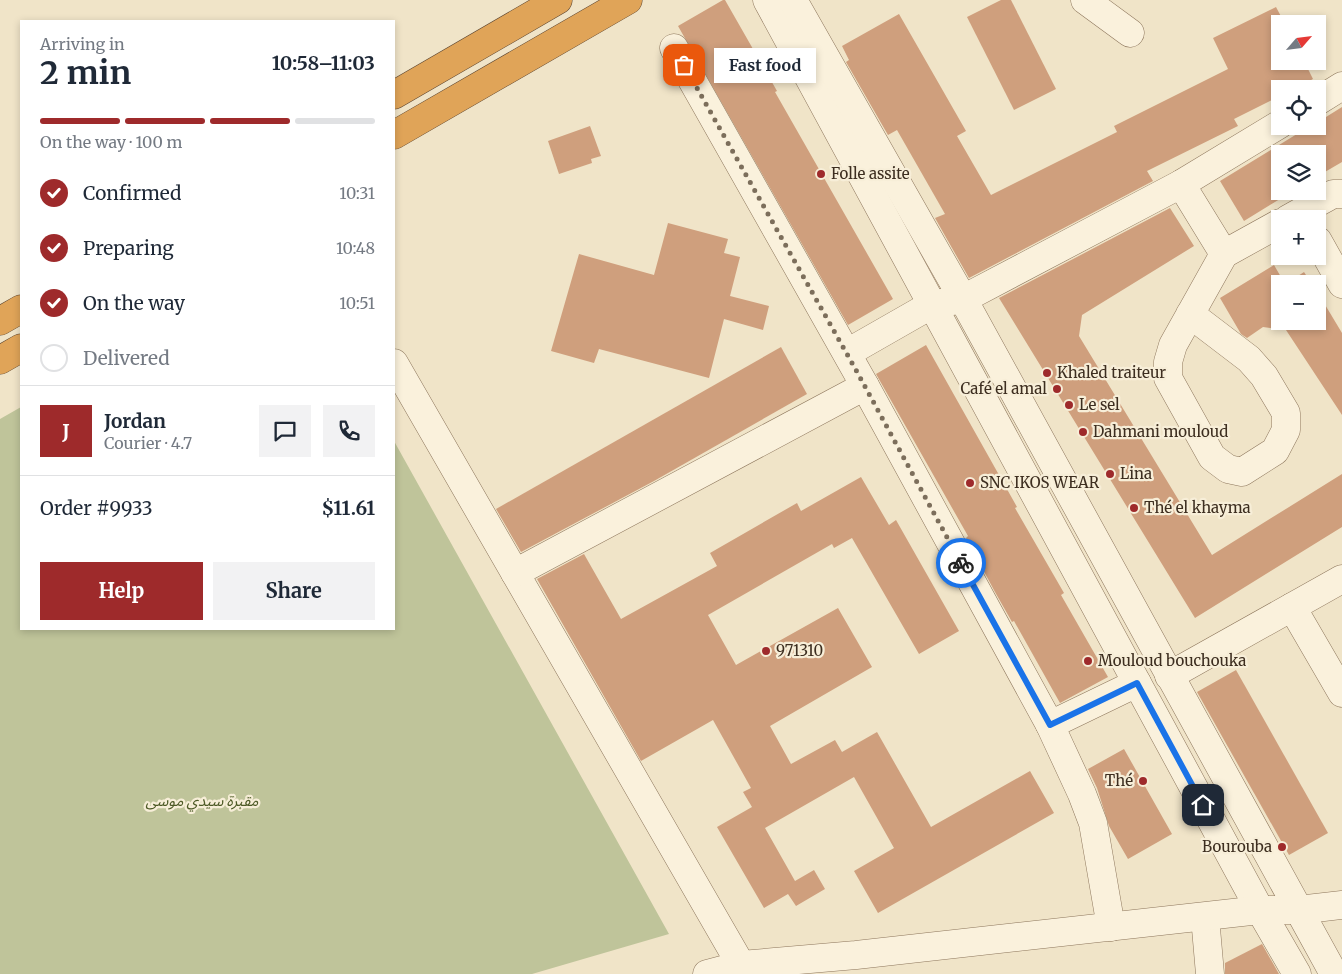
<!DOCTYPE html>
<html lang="en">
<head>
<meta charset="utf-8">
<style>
	:root { --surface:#fff; --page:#f2f2f3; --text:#1f2937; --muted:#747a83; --line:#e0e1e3; --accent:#9e2a2b }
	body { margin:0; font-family:Merriweather,"Noto Sans Arabic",serif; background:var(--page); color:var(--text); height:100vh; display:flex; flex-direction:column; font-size:19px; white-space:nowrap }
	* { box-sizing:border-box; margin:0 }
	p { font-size:16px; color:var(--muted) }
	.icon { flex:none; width:28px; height:28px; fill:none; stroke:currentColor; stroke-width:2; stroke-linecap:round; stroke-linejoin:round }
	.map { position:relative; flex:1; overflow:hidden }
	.drawer { position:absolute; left:20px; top:20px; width:375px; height:610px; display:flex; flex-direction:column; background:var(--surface); border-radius:0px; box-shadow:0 2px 8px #0003 }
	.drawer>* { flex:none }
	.needle { width:32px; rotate:62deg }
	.buttons { position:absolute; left:1271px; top:15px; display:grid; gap:10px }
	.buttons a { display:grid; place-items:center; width:55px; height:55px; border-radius:0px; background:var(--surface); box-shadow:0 2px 8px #0003; font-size:25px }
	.pin { position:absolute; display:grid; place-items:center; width:42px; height:42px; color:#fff; margin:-21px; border-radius:10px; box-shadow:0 2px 8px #0006 }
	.courier { position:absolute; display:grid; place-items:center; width:50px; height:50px; margin:-25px; border:4px solid #1a73e8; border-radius:50%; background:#fff; color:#222; box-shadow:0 1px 6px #0007 }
	.bubble { position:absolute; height:35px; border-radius:0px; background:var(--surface); box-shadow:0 2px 8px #0003; font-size:16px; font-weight:700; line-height:35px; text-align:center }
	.summary em { font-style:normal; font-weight:700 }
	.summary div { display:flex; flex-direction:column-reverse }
	.summary { display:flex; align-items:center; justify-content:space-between; height:85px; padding:0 20px }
	h1 { font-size:32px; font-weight:700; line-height:38px }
	.bar { display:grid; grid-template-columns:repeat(4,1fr); gap:8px 5px; align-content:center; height:60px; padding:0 20px }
	.bar i { height:6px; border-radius:4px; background:var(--line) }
	.bar .on { background:var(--accent) }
	.bar p { grid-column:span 4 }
	.line { display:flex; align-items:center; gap:12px; padding:0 20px; border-top:1px solid var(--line) }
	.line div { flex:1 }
	.round { display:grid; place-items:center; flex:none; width:52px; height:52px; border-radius:0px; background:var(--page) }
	ol { padding:0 20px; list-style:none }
	li { display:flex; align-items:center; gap:15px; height:55px }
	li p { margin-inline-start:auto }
	li .icon { padding:5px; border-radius:50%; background:var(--accent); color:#fff; stroke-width:4 }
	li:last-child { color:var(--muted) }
	li i { width:28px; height:28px; border:2px solid var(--line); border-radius:50% }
	.action { display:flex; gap:10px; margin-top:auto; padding:10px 20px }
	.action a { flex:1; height:58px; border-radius:0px; background:var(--accent); color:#fff; font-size:20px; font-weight:700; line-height:58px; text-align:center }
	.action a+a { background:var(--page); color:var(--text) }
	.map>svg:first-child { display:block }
</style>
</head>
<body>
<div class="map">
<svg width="1342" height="974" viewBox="0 0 1342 974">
	<rect width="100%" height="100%" fill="#f0e4c8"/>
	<polygon fill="#bfc49a" points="21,407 21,629 394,629 394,441 669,934 532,974 0,974 0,419"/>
	<g fill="#cf9f7d">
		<polygon points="723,0 725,0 777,91 775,92 893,299 848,325 678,26"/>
		<polygon points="1001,0 1011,0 1056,89 1014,110 967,17"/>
		<polygon points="1276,7 1285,24 1280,24 1280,61 1304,61 1313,79 1294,89 1280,89 1280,96 1234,119 1238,126 1147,171 1153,181 969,278 935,218 945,214 897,130 888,135 846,62 849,60 842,46 899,14 966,131 957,136 991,195 1117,132 1114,126 1228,69 1213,38"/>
		<polygon points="1342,107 1342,162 1318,176 1318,154 1280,154 1280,191 1293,191 1244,221 1220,181 1310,126 1318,126 1318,122"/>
		<polygon points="590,126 601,156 591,159 592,163 559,174 548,141"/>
		<polygon points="1170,208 1194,246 1082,315 1079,336 1212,555 1342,474 1342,527 1195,618 999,298"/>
		<polygon points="668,223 728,239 724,253 740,257 730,296 769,306 763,330 724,319 709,378 599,349 594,363 551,351 579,254 654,275"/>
		<polygon points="1274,265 1285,284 1280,284 1280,321 1318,321 1318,293 1342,333 1342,415 1286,330 1263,327 1247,338 1241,334 1220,298"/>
		<polygon points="1304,272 1312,284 1286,284"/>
		<polygon points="926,345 1017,507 1015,508 1064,593 1061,595 1108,677 1060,703 1014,621 1012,622 995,592 966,538 968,536 876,374"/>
		<polygon points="781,347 807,394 654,481 521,552 496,509"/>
		<polygon points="861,477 889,525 896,520 959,631 919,654 852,538 834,548 832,544 708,615 736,665 838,608 872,667 770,726 791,764 835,740 842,752 877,732 931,827 1030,771 1054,813 878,913 854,871 894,848 854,777 765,828 795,881 814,870 825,889 796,906 788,894 764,908 717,827 752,807 743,792 751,788 713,720 641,761 537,579 584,554 621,619 717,566 710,553 797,503 801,511"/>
		<polygon points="1236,670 1328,833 1289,855 1197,692"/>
		<polygon points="1124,749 1172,834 1128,859 1109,826 1097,788 1088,769"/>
		<polygon points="1262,944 1279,974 1225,974 1225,963"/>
	</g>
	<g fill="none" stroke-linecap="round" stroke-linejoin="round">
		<g stroke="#8d765c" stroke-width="29">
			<g id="minor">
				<polyline points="767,0 1260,910 1297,974"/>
				<polyline points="793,0 963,299 1334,974"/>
				<polyline points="1085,0 1130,33"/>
				<polyline points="674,48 865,386 1050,725 1082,794 1093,823 1111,927"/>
				<polyline points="1318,101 1342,86"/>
				<polyline points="1181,184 1224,254"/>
				<polyline points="1288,219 1333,194 1342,194"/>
				<polyline points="1318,241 1342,284"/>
				<polyline points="1190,314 1249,359 1264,376 1286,413 1286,430 1275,451 1242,472 1228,469 1212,457 1168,378 1168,362 1173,345 1224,254 1280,223"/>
				<polyline points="847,353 931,305 963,299 1181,184 1280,124"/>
				<polyline points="394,363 741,965"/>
				<polyline points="515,573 865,386"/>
				<polyline points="1292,607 1342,693"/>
				<polyline points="1169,676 1342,579"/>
				<polyline points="1050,725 1137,683"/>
				<polyline points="1205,917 1210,974"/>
				<polyline points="707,974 741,965 856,955 1260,910 1298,910 1342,905"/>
			</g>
		</g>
		<g stroke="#5b4430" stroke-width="29">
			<g id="highway">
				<polyline points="394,95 558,0"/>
				<polyline points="394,135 628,0"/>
				<polyline points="0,321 21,309"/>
				<polyline points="0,360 21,348"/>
			</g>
		</g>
		<use href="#minor" stroke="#faf1dc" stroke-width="28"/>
		<use href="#highway" stroke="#e0a458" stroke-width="28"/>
	</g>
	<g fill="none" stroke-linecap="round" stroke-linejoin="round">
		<polyline stroke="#7c6e5b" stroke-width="5" stroke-dasharray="0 9" points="684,65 856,370 961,563"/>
		<polyline stroke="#1a73e8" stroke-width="6" points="961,563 1050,725 1137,683 1203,805"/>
	</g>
	<g fill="#9e2a2b" stroke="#f7eed8" stroke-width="2">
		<circle cx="821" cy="174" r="5"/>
		<circle cx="1047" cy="373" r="5"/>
		<circle cx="1057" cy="389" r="5"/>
		<circle cx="1069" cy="405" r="5"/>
		<circle cx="1083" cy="432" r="5"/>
		<circle cx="1110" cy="474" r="5"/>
		<circle cx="970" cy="483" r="5"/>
		<circle cx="1134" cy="508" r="5"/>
		<circle cx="766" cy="651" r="5"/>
		<circle cx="1088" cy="661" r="5"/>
		<circle cx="1143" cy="781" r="5"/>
		<circle cx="1282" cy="847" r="5"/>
	</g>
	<g text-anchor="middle" stroke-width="4.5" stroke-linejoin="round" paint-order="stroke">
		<g font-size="15" fill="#3d2e20" stroke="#f7eed8" text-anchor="start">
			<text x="831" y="179">Folle assite</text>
			<text x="1057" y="378">Khaled traiteur</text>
			<text x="1047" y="394" text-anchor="end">Café el amal</text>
			<text x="1079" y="410">Le sel</text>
			<text x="1093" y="437">Dahmani mouloud</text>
			<text x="1120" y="479">Lina</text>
			<text x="980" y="488">SNC IKOS WEAR</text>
			<text x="1144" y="513">Thé el khayma</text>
			<text x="776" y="656">971310</text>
			<text x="1098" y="666">Mouloud bouchouka</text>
			<text x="1133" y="786" text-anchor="end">Thé</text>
			<text x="1272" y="852" text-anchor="end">Bourouba</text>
		</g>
		<g font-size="15" font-style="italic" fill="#4d5a26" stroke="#f7eed8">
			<text x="202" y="806">مقبرة سيدي موسى</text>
		</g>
	</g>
</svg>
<div class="buttons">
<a><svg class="needle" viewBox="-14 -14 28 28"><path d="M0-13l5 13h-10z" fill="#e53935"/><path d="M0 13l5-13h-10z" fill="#747a83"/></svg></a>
<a><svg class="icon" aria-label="locate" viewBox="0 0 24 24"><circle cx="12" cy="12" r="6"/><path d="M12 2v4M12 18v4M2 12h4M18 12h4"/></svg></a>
<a><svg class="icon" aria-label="layers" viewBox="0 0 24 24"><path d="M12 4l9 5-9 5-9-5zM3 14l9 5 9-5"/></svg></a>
<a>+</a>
<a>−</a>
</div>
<div class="pin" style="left:684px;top:65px;background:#ea580c"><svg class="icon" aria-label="bag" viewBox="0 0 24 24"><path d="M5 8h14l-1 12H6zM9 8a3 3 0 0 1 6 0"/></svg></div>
<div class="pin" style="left:1203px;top:805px;background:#1f2937"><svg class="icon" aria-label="home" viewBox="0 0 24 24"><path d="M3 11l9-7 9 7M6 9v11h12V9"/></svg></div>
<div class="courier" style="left:961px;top:563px"><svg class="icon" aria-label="bike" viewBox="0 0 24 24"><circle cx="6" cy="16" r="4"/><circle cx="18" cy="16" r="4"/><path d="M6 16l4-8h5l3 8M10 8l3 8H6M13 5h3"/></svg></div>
<div class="bubble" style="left:714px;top:48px;width:102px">Fast food</div>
<section class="drawer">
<div class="summary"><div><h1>2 min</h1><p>Arriving in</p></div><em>10:58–11:03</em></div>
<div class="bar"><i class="on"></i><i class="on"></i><i class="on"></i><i></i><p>On the way · 100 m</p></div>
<ol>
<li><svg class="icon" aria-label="check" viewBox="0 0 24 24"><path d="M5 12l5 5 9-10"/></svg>Confirmed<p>10:31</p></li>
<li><svg class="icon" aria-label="check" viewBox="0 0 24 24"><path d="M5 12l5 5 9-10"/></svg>Preparing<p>10:48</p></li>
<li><svg class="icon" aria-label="check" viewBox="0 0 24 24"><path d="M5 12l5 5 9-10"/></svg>On the way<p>10:51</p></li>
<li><i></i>Delivered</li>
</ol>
<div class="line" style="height:90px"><b class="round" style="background:var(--accent);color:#fff">J</b><div><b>Jordan</b><p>Courier · 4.7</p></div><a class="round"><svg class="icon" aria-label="chat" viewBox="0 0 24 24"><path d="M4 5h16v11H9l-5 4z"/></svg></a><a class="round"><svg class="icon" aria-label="phone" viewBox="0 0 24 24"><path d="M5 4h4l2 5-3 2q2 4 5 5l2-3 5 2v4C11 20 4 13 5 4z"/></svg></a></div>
<div class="line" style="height:65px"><div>Order #9933</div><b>$11.61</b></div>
<div class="action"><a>Help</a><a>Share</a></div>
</section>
</div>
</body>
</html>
